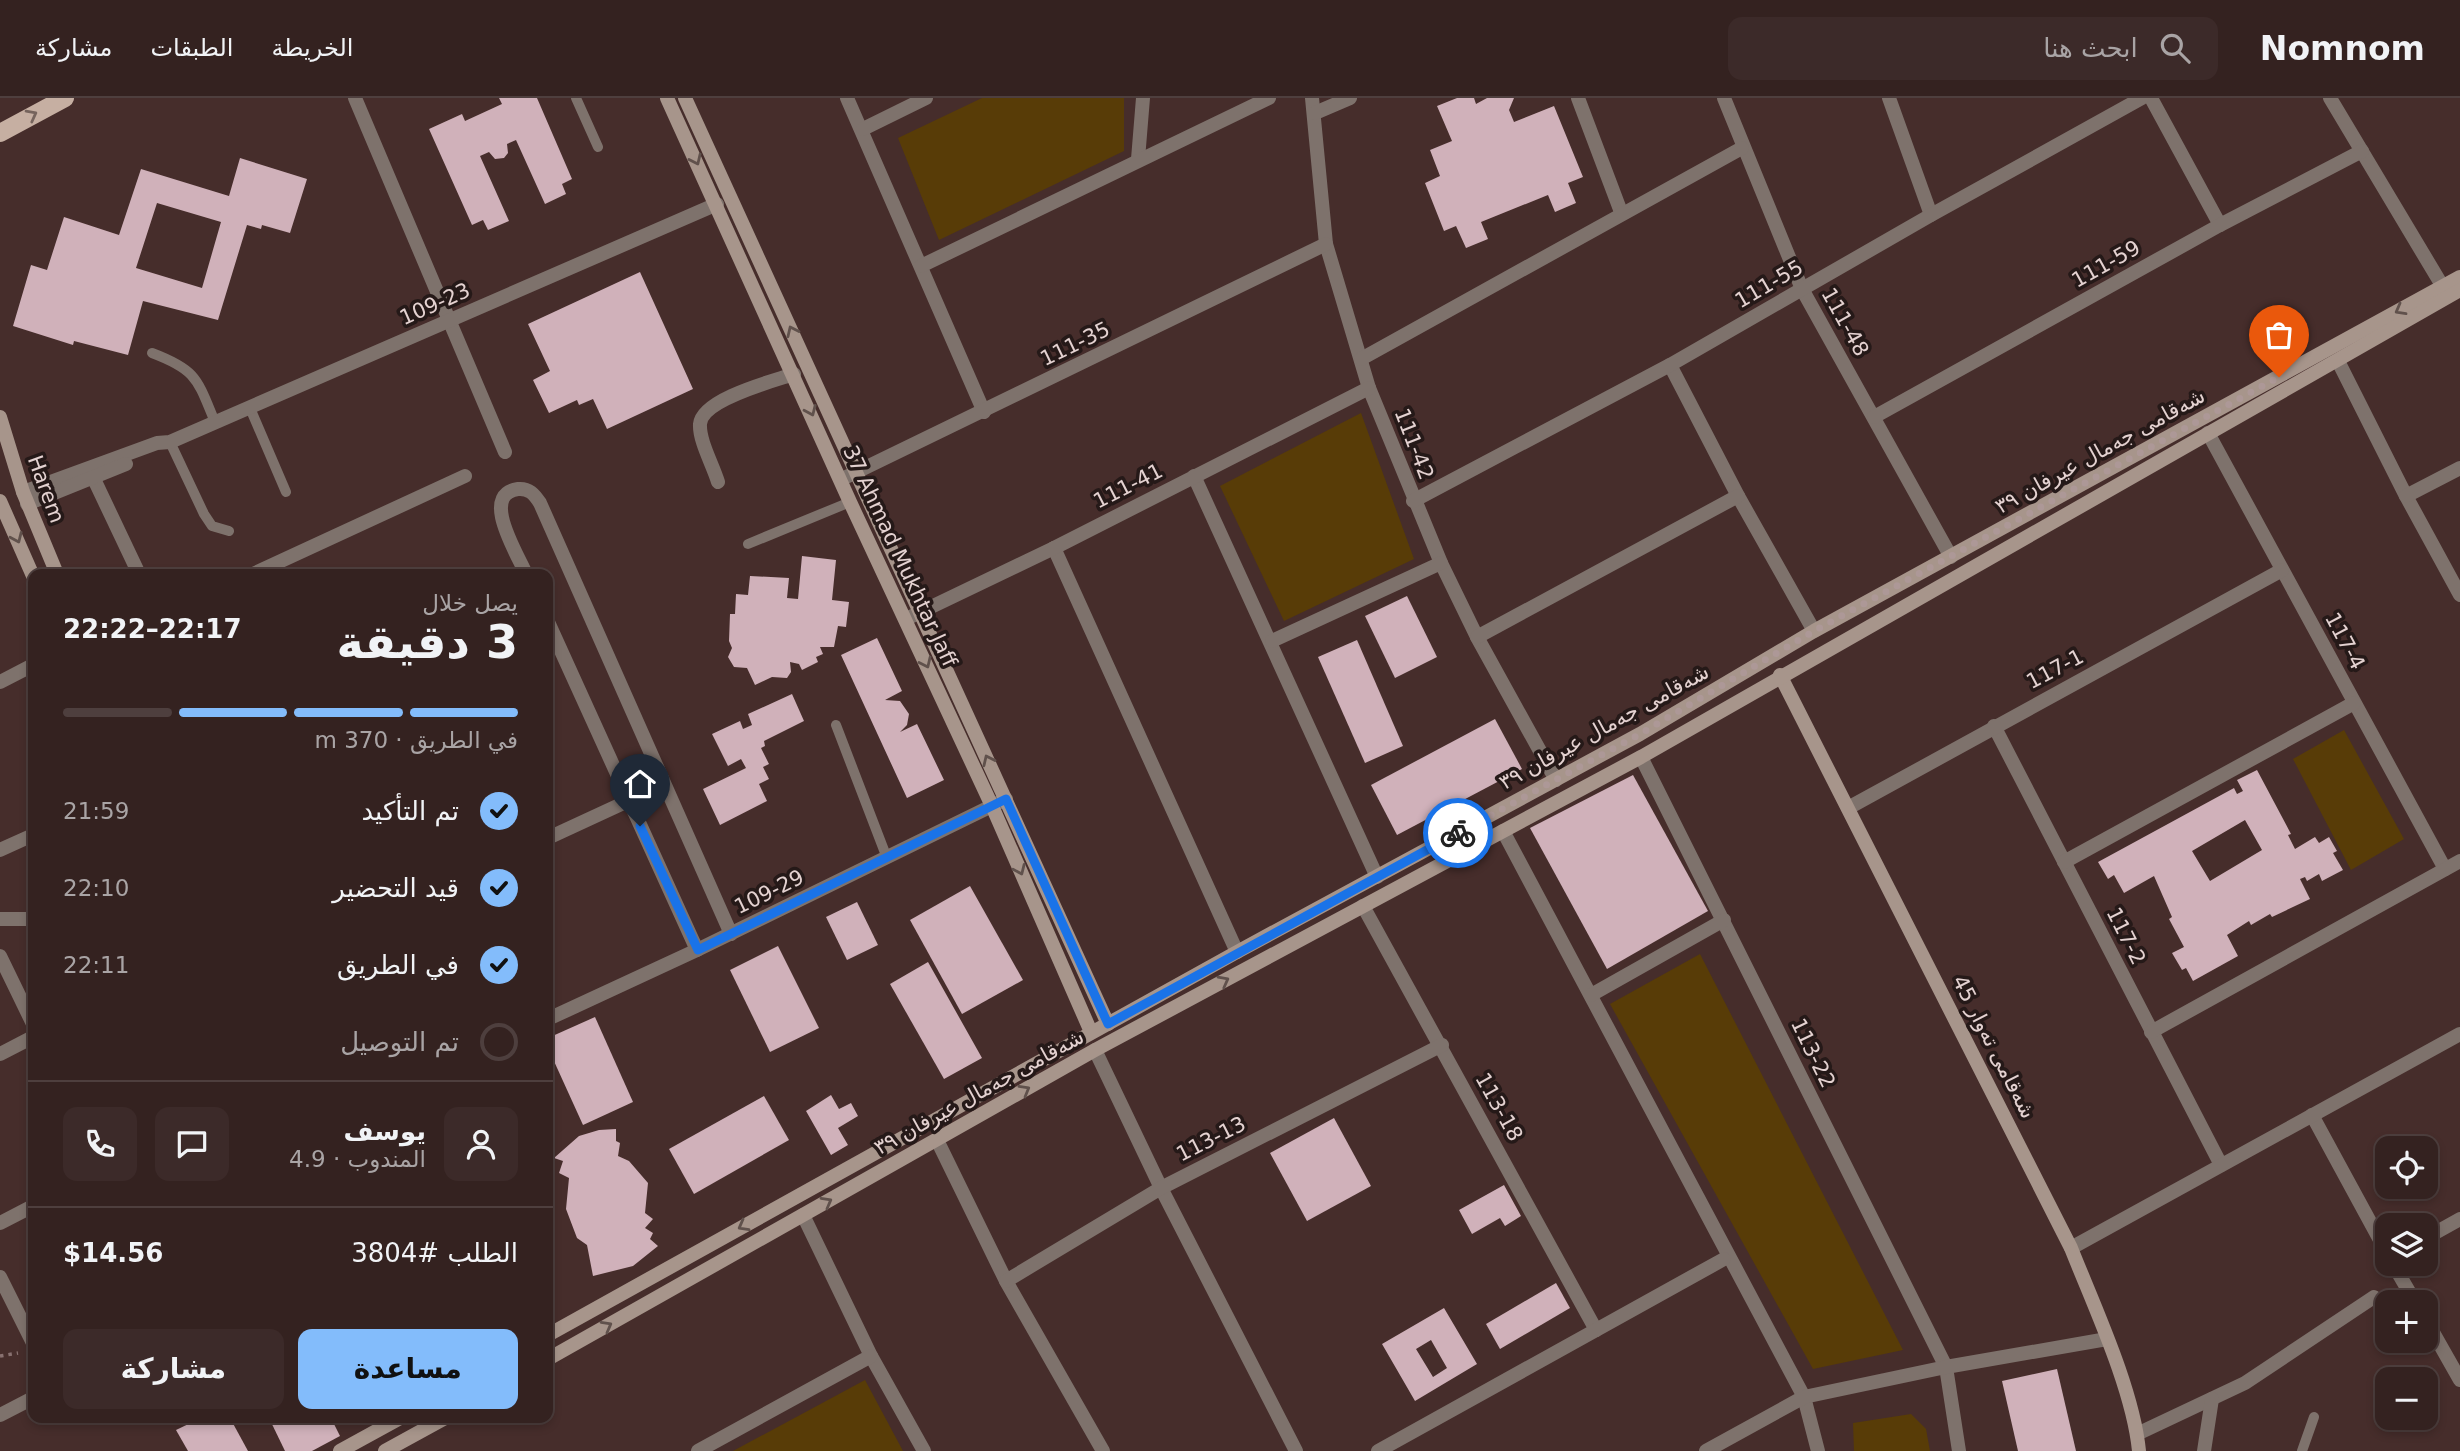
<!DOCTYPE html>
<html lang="ar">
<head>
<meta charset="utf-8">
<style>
	:root { --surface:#342220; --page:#3c2a29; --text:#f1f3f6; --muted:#a9a4a5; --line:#4e3f3e; --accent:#83bcfb }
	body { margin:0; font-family:"DejaVu Sans","Noto Sans Arabic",sans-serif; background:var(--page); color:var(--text); direction:rtl; height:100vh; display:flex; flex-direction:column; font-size:26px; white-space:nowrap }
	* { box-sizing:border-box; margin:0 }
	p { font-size:23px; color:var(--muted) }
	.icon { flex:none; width:38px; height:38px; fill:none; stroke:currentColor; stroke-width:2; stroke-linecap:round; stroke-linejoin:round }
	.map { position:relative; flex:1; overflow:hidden; direction:ltr }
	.panel { position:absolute; left:28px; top:471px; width:525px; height:854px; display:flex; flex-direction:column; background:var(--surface); border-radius:14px; box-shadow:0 4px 10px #0003,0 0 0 2px var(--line); direction:rtl }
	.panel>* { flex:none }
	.tools { position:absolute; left:2375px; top:1038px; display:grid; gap:14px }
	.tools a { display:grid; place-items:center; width:63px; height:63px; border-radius:14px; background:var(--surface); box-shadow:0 4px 10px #0003,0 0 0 2px var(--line); font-size:35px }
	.pin { position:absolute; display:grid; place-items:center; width:60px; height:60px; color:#fff; margin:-72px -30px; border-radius:50% 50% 50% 0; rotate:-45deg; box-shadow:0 0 7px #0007 }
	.pin .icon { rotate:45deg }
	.courier { position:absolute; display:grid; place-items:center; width:70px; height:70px; margin:-35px; border:5px solid #1a73e8; border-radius:50%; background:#fff; color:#222; box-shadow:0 2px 9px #0007 }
	.headline em { font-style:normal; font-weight:700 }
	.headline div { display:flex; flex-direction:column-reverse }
	.headline { display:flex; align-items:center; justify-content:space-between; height:119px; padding:0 35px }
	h1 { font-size:46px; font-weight:700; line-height:52px }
	.bar { display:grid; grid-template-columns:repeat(4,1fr); gap:10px 7px; align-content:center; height:84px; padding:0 35px }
	.bar i { height:9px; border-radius:5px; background:var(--line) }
	.bar .on { background:var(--accent) }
	.bar p { grid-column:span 4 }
	.line { display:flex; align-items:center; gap:18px; padding:0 35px; border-top:2px solid var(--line) }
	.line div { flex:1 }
	.round { display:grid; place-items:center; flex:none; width:74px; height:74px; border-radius:14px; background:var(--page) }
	ol { padding:0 35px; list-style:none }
	li { display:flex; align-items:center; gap:21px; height:77px }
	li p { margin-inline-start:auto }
	li .icon { padding:7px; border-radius:50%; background:var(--accent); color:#111; stroke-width:4 }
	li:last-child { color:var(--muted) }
	li i { width:38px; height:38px; border:4px solid var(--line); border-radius:50% }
	.cta { display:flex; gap:14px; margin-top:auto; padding:14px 35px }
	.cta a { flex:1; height:80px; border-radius:14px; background:var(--accent); color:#111; font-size:28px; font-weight:700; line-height:80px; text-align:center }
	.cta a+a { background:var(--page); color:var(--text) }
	header { display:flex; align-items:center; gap:42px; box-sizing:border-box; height:98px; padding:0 35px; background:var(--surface); border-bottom:2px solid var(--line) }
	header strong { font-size:33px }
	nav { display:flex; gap:38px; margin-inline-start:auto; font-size:24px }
	.search { width:490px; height:63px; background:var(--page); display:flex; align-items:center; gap:18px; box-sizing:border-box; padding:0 24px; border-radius:14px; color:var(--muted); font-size:26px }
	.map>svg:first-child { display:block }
</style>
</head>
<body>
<header>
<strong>Nomnom</strong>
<div class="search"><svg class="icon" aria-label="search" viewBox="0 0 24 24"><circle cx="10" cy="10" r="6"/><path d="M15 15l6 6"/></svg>ابحث هنا</div>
<nav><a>الخريطة</a><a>الطبقات</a><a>مشاركة</a></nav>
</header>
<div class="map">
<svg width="2460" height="1353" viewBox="0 0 2460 1353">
	<rect width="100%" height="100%" fill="#462d2b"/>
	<g fill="#583c07">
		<polygon points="982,0 1124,0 1124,53 939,142 898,40"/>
		<polygon points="1361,315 1414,461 1284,523 1220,388"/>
		<polygon points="2344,632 2404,741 2351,772 2293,661"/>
		<polygon points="1700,856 1903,1252 1813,1271 1610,906"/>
		<polygon points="865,1282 903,1353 733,1353"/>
		<polygon points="1911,1316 1926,1331 1930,1353 1854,1353 1853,1325"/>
	</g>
	<g fill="#d0b1ba" fill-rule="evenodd">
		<polygon points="499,0 537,0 572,81 562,86 566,96 545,106 516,42 507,46 508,55 504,60 495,61 489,54 480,58 509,123 488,132 483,122 472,127 429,31 462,16 465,23 502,6"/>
		<polygon points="1457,0 1474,0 1476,6 1487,0 1514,0 1509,12 1514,24 1554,8 1583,79 1568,85 1576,105 1555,114 1548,97 1481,124 1488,141 1466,150 1456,128 1444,133 1425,85 1440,78 1430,52 1452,43 1437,8"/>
		<path d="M240 60 307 81 290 135 262 127 261 131 247 127 218 222 143 203 128 257 74 243 73 247 13 228 31 167 47 172 64 119 119 137 141 71 229 98ZM157 105 221 124 202 190 136 170Z"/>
		<polygon points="640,174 693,291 607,331 593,301 579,307 577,302 549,315 533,282 550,273 528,226"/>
		<polygon points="802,458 836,462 832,502 849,504 846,529 838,528 834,549 820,549 823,556 816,559 818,564 802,572 799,566 790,564 791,574 787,580 772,579 755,587 747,570 734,569 728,559 732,550 729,543 730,516 735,516 736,496 748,497 750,478 789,480 787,500 798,501"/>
		<polygon points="1407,498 1437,559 1395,580 1365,518"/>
		<polygon points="877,540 902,593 885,602 900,603 909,616 907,627 900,634 917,626 944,682 907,700 841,557"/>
		<polygon points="1357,542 1403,648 1365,665 1318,559"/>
		<polygon points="792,596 804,623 764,643 765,648 761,650 769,666 763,669 769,681 759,686 767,703 720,727 703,691 746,670 741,661 728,668 712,636 740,623 743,631 752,627 748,616"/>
		<polygon points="1495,621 1522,671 1397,737 1371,687"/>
		<path d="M2257 672 2291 736 2288 737 2295 751 2315 739 2319 745 2329 739 2337 753 2333 755 2343 772 2322 783 2319 776 2307 783 2305 779 2300 781 2310 801 2272 819 2270 816 2251 827 2249 823 2227 837 2238 858 2193 883 2186 870 2182 872 2172 855 2184 849 2169 821 2172 819 2154 778 2124 795 2114 777 2108 781 2098 764 2234 690 2237 696 2243 693 2237 682ZM2245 722 2262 752 2210 783 2192 753Z"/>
		<polygon points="1633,677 1708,813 1607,871 1530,730"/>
		<polygon points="970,788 1023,882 962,916 910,822"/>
		<polygon points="857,804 878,847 847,862 826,819"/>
		<polygon points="778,848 819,930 770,954 730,872"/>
		<polygon points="928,864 982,960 944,981 890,886"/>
		<polygon points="595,919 633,1004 583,1027 548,950 548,940"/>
		<polygon points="831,997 839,1011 851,1005 858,1018 838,1030 848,1047 831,1057 806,1013"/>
		<polygon points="764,998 789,1042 694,1096 669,1051"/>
		<polygon points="1334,1020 1371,1088 1307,1123 1270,1055"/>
		<polygon points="616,1031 616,1043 620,1045 618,1058 629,1063 648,1085 645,1115 653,1121 645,1130 653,1135 650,1141 658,1148 633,1168 593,1178 587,1147 577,1140 566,1111 569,1080 559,1075 563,1063 554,1060 579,1038 599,1032"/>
		<polygon points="1504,1087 1521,1118 1505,1128 1500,1120 1472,1136 1459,1112"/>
		<polygon points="1556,1185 1570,1210 1500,1251 1486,1226"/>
		<path d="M1444 1210 1477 1266 1415 1303 1382 1246ZM1431 1242 1447 1270 1433 1279 1416 1251Z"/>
		<polygon points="2057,1271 2076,1353 2018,1353 2002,1283"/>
		<polygon points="201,1320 230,1320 248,1353 188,1353 176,1332"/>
		<polygon points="269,1320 331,1320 340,1338 312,1353 285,1353"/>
	</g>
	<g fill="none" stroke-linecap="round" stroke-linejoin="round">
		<polyline stroke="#887170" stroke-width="3.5" stroke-dasharray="3.5 5" stroke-linecap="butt" points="0,1258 18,1255"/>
		<g stroke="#7e726c" stroke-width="10">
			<polyline points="576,0 598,49"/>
			<path d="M152 255C197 272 197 281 215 324"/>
			<polyline points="250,310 286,394"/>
			<polyline points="170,344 204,416 212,428 229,433"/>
			<polyline points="748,446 850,404"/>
			<polyline points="836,627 887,760"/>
			<polyline points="2302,1353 2314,1319"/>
		</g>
		<g stroke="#7e726c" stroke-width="14">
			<polyline points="355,0 505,354"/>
			<polyline points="847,0 984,314"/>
			<polyline points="1312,0 1326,146 1369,290 1441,465 1477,539 1556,682"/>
			<polyline points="1578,0 1621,114"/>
			<polyline points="1724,0 1802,191 1951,459"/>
			<polyline points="1889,0 1931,117"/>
			<polyline points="2151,0 2220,127"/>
			<polyline points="2330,0 2443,189"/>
			<polyline points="1315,15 1350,0"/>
			<polyline points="863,31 926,0"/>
			<polyline points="1138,61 1143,0"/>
			<polyline points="921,168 1269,0"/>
			<polyline points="1361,261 1742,50"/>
			<polyline points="2338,263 2406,398 2460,497"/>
			<polyline points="1670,267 1738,398 1814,533"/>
			<polyline points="1874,319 2220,127 2362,53"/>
			<polyline points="2208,335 2445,771"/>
			<polyline points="1194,378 1377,779"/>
			<polyline points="93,379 139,476"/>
			<polyline points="842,381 1326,146"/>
			<path d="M718 384C713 367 699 343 700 326 702 301 773 283 794 276"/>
			<polyline points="23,394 157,345 170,344 717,106"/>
			<polyline points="2406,398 2460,370"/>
			<polyline points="1413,403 1670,267 1931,117 2142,0"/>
			<polyline points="27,406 126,366"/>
			<polyline points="1054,450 1237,854"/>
			<polyline points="253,476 465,378"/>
			<path d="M526 476C518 457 479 396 518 391 529 390 534 396 540 405L731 836"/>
			<polyline points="906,521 1054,450 1369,290"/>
			<polyline points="548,524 697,852"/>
			<polyline points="1477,539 1738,398"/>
			<polyline points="1272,543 1441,465"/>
			<polyline points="0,584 33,567"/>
			<polyline points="1994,628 2221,1067"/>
			<polyline points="1641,659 1946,1269 1959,1353"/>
			<polyline points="1848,710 2282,472"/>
			<polyline points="1503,733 1804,1299 1818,1353"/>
			<polyline points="548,740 628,703"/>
			<polyline points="0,752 33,737"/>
			<polyline points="2064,764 2354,605"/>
			<polyline points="1363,808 1596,1232"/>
			<polyline points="0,821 33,821"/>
			<polyline points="0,858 33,926"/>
			<polyline points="1591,897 1724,822"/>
			<polyline points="548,921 697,852 1006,701"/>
			<polyline points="2151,934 2460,763"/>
			<polyline points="1095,952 1161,1090 1296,1353"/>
			<polyline points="0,956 33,939"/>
			<polyline points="2312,1017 2387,1155"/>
			<polyline points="937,1042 1006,1183 1103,1353"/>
			<polyline points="803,1117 871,1258 924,1353"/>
			<polyline points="0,1125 33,1108"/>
			<polyline points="2426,1140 2460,1121"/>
			<polyline points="2071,1150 2460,936"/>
			<polyline points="2393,1166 2415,1204"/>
			<polyline points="0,1179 33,1245"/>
			<polyline points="1006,1183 1161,1090 1442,947"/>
			<polyline points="2426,1222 2460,1282"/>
			<polyline points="0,1317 33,1300"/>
			<polyline points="2137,1336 2245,1285 2374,1199"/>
			<polyline points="698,1353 871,1258"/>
			<polyline points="1378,1353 1724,1161"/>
			<polyline points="1706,1353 1804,1299 1946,1269 2107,1241"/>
			<polyline points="2204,1353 2212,1301"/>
		</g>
		<g stroke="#a7958b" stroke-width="14">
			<polyline points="667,0 850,404 992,708 1091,934"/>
			<polyline points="685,0 1108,926"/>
			<polyline points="0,319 23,394 57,476"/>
			<polyline points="0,403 33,478"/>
			<path d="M1780 577 2071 1150C2094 1208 2133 1291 2139 1353"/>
			<polyline points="548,1237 1237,854 1640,636 1814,533 2460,179"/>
			<polyline points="548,1261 1095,952 1641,659 2460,192"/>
			<polyline points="340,1353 400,1320"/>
			<polyline points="385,1353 445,1320"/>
		</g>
		<polyline stroke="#c6afa2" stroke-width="18" points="0,35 65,0"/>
	</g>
	<defs><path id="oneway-chevron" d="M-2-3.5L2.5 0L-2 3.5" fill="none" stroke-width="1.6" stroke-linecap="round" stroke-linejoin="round" transform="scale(1.75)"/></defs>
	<use stroke="#76645d" href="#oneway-chevron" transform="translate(32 17) rotate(-28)"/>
	<g stroke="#60514c">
		<use href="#oneway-chevron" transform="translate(696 62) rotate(65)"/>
		<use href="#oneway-chevron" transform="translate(2400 212) rotate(151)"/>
		<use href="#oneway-chevron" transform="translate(792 233) rotate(-115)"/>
		<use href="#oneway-chevron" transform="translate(811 313) rotate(66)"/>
		<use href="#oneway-chevron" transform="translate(17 440) rotate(66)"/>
		<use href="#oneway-chevron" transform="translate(926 565) rotate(65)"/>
		<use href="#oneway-chevron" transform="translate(988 662) rotate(-115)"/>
		<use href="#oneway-chevron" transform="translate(1020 772) rotate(66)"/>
		<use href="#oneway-chevron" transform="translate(1224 883) rotate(-28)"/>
		<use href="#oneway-chevron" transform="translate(1025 992) rotate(-30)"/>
		<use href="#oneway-chevron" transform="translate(827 1104) rotate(-29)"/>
		<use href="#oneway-chevron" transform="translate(743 1128) rotate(151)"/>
		<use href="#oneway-chevron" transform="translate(607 1228) rotate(-29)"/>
	</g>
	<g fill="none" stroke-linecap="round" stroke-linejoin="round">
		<polyline stroke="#ad9897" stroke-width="7" stroke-dasharray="0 12.6" points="1458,735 1640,636 1814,533 2279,279"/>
		<polyline stroke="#1a73e8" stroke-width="9" points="640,728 698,852 1006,701 1108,926 1458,735"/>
	</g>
	<g text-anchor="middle" stroke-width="7" stroke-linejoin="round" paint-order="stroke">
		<g font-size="21" fill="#e4d2d1" stroke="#251918">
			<text transform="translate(2106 166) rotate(-29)" y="7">111-59</text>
			<text transform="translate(1769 186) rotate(-30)" y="7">111-55</text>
			<text transform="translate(435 206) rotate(-24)" y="7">109-23</text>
			<text transform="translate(1845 224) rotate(61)" y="7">111-48</text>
			<text transform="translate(1075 246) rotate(-26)" y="7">111-35</text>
			<text transform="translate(1414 346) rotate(69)" y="7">111-42</text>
			<text transform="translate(2100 353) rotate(-29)" y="7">شەقامی جەمال عیرفان ٣٩</text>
			<text transform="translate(1128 388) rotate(-27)" y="7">111-41</text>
			<text transform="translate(46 391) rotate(70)" y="7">Harem</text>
			<text transform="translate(900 458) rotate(65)" y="7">37 Ahmad Mukhtar Jaff</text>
			<text transform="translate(2345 543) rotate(62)" y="7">117-4</text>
			<text transform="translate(2055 571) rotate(-28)" y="7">117-1</text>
			<text transform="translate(1604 629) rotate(-29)" y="7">شەقامی جەمال عیرفان ٣٩</text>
			<text transform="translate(769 794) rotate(-26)" y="7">109-29</text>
			<text transform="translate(2126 838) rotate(63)" y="7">117-2</text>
			<text transform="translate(1994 949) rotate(63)" y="7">شەقامی تەوار 45</text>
			<text transform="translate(1813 955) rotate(64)" y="7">113-22</text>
			<text transform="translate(979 994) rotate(-29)" y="7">شەقامی جەمال عیرفان ٣٩</text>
			<text transform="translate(1499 1009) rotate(61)" y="7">113-18</text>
			<text transform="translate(1211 1041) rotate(-27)" y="7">113-13</text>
		</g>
	</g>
</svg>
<div class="tools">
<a><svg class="icon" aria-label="locate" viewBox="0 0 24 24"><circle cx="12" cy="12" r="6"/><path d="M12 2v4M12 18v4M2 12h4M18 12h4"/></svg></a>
<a><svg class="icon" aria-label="layers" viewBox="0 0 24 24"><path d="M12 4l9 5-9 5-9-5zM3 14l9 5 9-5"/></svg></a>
<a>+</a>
<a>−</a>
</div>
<div class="pin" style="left:2279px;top:279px;background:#ea580c"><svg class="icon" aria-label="bag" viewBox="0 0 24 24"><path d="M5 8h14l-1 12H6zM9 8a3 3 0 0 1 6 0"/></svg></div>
<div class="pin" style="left:640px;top:728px;background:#1f2937"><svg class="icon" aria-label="home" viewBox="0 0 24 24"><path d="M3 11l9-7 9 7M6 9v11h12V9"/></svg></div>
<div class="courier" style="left:1458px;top:735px"><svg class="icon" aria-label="bike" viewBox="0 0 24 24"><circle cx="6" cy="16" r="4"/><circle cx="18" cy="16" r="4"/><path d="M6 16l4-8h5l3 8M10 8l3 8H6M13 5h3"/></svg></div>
<section class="panel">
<div class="headline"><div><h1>3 دقيقة</h1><p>يصل خلال</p></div><em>22:17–22:22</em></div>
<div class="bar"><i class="on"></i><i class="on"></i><i class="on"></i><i></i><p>في الطريق · 370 m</p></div>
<ol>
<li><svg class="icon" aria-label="check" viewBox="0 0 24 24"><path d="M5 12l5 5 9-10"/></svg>تم التأكيد<p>21:59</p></li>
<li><svg class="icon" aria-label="check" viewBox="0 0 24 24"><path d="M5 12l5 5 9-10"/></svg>قيد التحضير<p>22:10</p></li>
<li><svg class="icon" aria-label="check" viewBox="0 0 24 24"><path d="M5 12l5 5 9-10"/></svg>في الطريق<p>22:11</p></li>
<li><i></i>تم التوصيل</li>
</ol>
<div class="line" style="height:126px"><a class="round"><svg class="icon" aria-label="person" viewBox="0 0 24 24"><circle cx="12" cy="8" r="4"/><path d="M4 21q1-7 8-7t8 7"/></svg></a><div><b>يوسف</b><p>المندوب · 4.9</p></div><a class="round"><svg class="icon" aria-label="chat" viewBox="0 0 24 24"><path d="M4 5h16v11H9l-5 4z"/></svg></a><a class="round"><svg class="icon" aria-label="phone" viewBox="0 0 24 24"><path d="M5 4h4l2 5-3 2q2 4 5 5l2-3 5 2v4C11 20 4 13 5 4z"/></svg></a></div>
<div class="line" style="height:91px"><div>الطلب #3804</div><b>$14.56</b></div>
<div class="cta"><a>مساعدة</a><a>مشاركة</a></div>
</section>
</div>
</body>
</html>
